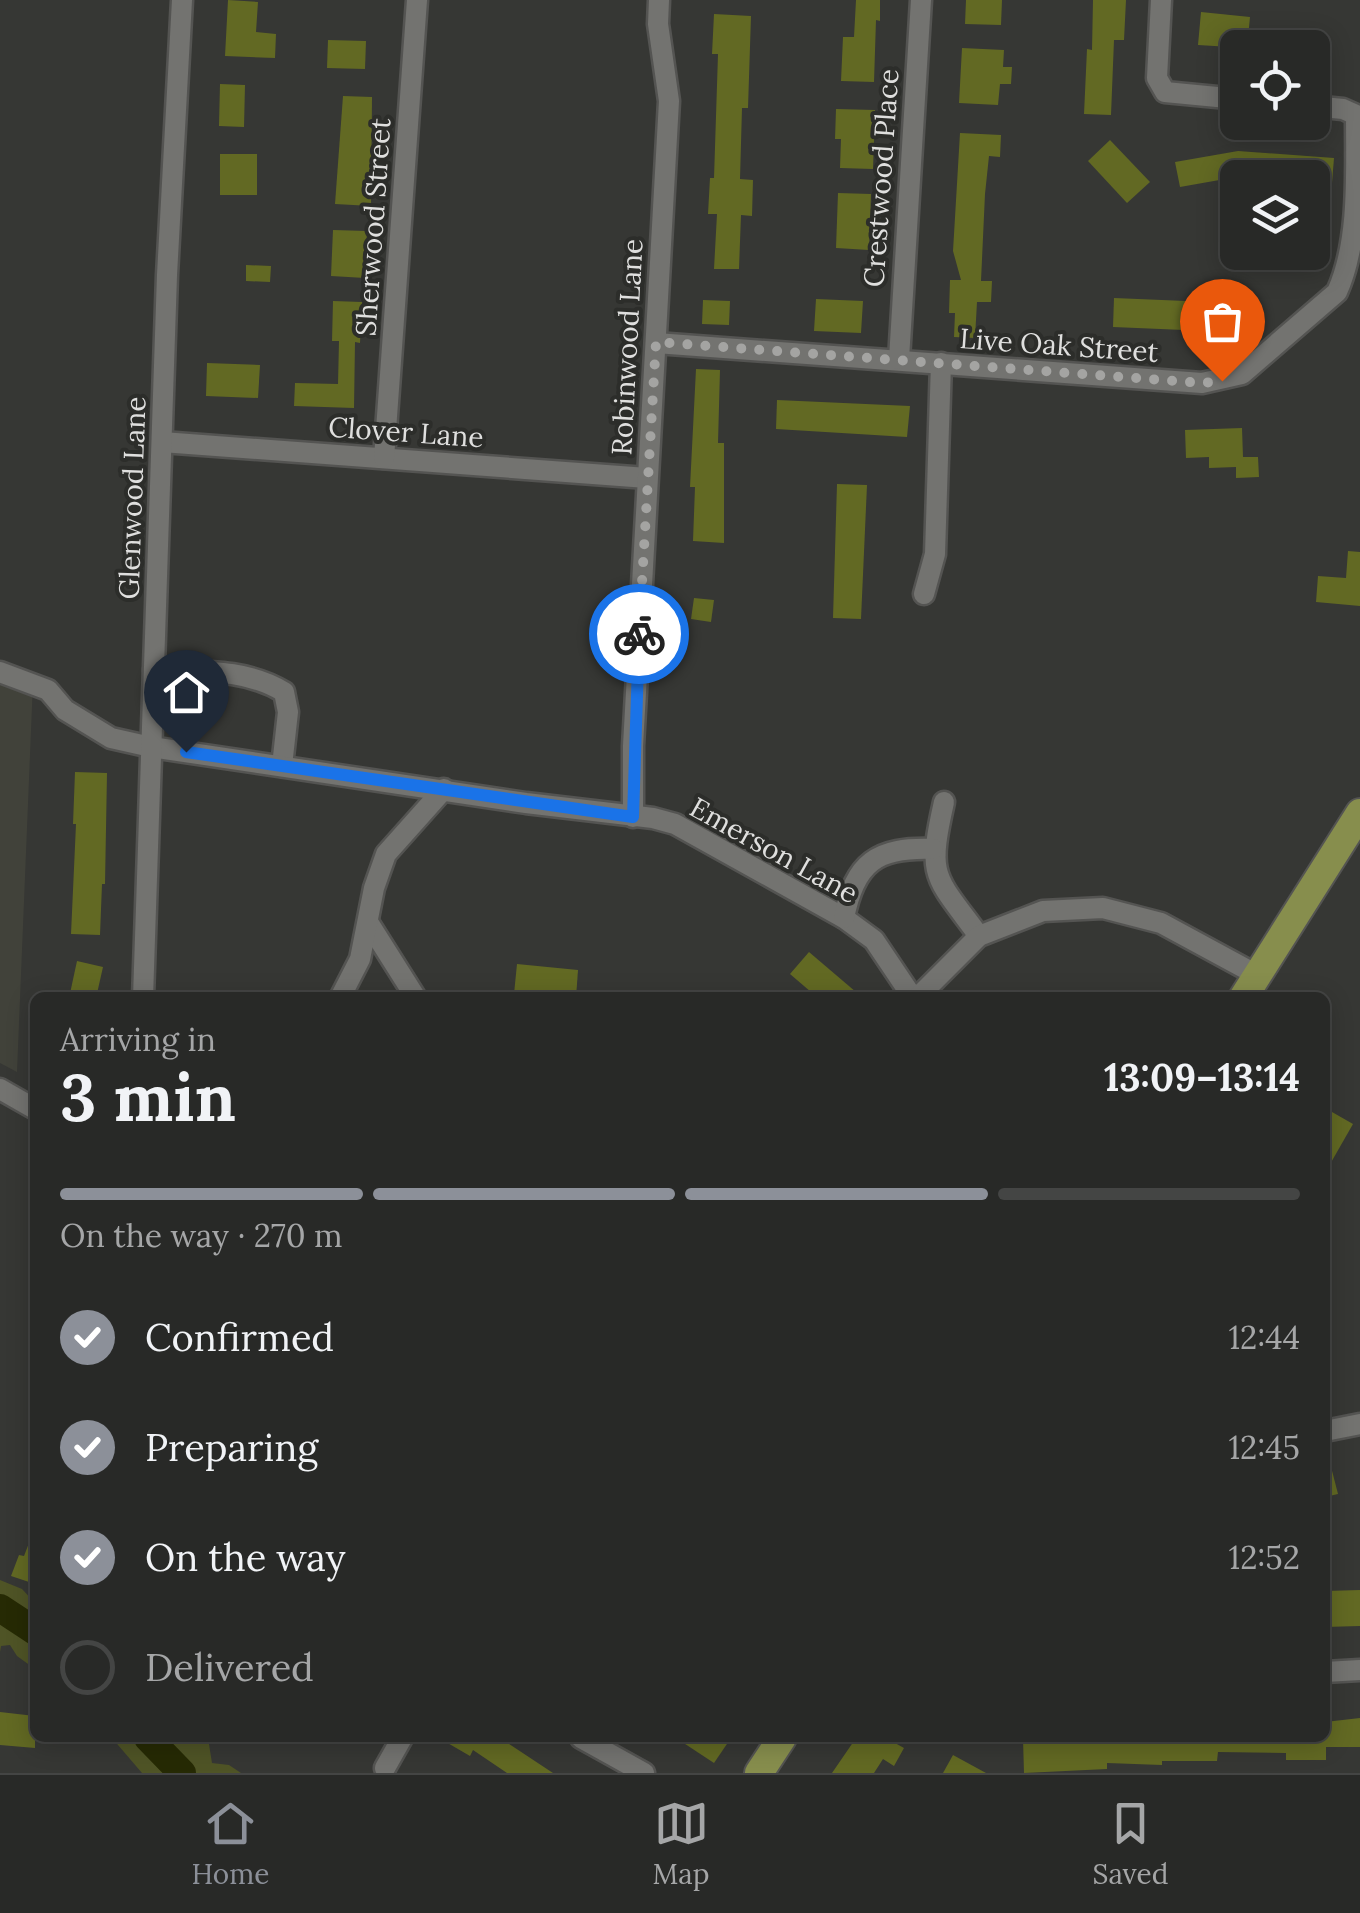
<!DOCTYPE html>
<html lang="en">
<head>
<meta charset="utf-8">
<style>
	:root { --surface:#282927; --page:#343533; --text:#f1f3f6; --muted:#a5a6a7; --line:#444544; --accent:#8c9099 }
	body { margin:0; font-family:Lora,serif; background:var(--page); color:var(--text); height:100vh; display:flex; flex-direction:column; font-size:38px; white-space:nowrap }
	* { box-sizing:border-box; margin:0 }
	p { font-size:32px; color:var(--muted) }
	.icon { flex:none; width:55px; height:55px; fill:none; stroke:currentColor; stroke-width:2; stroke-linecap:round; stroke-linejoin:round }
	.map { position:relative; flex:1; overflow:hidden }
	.details { position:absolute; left:30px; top:992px; width:1300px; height:750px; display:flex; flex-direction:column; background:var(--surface); border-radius:15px; box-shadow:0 5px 25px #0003,0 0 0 2px var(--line) }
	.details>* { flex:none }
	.fabs { position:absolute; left:1220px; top:30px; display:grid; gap:20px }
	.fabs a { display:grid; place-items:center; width:110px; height:110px; border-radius:15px; background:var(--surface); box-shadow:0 5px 25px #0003,0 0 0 2px var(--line); font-size:50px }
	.pin { position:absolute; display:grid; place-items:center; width:85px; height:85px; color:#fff; margin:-102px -42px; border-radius:50% 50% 50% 0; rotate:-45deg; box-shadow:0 0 10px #0007 }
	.pin .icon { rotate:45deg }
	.courier { position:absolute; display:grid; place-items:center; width:100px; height:100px; margin:-50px; border:8px solid #1a73e8; border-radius:50%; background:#fff; color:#222; box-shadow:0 2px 12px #0007 }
	.overview em { font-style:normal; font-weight:700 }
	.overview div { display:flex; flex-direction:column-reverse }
	.overview { display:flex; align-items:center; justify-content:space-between; height:170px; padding:0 30px }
	h1 { font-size:65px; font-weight:700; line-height:75px }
	.bar { display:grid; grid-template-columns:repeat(4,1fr); gap:15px 10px; align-content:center; height:120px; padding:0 30px }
	.bar i { height:12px; border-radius:8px; background:var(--line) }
	.bar .selected { background:var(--accent) }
	.bar p { grid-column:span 4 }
	ol { padding:0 30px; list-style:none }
	li { display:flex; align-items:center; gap:30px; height:110px }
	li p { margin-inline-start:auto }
	li .icon { padding:10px; border-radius:50%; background:var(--accent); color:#fff; stroke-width:4 }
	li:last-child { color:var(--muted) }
	li i { width:55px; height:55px; border:5px solid var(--line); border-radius:50% }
	.tabs { display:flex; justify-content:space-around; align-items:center; height:140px; border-top:2px solid var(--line); background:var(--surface); font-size:28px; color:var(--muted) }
	.tabs a { display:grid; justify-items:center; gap:5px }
	.tabs .selected { color:var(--accent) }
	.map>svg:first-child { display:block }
</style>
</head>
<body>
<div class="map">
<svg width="1360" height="1773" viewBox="0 0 1360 1773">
	<rect width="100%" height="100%" fill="#363734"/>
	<polygon fill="#41423a" points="0,672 33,682 17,1072 0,1063"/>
	<g fill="#4f5426">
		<polygon points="0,1580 22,1589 35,1603 35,1669 17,1656 10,1645 1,1646 0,1652"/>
		<polygon points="112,1738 208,1738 212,1763 229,1765 241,1773 142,1773"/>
	</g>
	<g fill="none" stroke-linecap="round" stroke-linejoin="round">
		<g stroke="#262a04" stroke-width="28">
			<polyline points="0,1608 35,1631"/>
			<polyline points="148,1738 182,1773"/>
		</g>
	</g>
	<g fill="#626923">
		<polygon points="228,0 258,2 256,32 276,34 275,58 225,56"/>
		<polygon points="856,0 880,0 880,21 876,20 874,82 841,81 843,37 854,37"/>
		<polygon points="966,0 1002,0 1001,25 965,24"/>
		<polygon points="1093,0 1126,0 1124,40 1114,40 1111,115 1084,114 1087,49 1092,50"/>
		<polygon points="1201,12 1250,17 1247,48 1198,45"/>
		<polygon points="714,14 751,16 748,108 742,108 740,179 753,180 752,216 741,215 739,269 714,269 717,214 708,214 710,178 714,178 718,54 712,54"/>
		<polygon points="1274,31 1324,33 1324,48 1274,48"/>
		<polygon points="328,40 366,41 365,69 327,68"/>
		<polygon points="962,48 1004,50 1003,67 1012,67 1011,84 1000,84 998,105 959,103"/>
		<polygon points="220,84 245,85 244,127 219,126"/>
		<polygon points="343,96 372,97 371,206 335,204"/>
		<polygon points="836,109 875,110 873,169 840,168 841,139 835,139"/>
		<polygon points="960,133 1001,135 1000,157 989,156 985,194 981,281 992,281 991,302 977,302 975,338 954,337 955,313 949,313 950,280 961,280 953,251"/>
		<polygon points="1110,140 1150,182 1127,203 1088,161"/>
		<polygon points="1238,151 1334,158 1332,183 1312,181 1312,178 1259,178 1259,173 1180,187 1175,162"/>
		<rect x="220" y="154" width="37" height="41"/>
		<polygon points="838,193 871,194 869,250 836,248"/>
		<polygon points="333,230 367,231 365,278 331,276"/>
		<polygon points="246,265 271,266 270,282 246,281"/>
		<polygon points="1114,298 1186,301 1184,330 1113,327"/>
		<polygon points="816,299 863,301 861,333 814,331"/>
		<polygon points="703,300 730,301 729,325 702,324"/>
		<polygon points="333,301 362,302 360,343 355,342 354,408 294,406 295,383 338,384 339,341 332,341"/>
		<polygon points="207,363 260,365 258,398 206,396"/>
		<polygon points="696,369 720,370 718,443 724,443 724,543 693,541 695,487 690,487"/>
		<polygon points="777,400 910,406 907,437 776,429"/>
		<polygon points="1242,428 1243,457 1258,457 1259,477 1236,478 1236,467 1209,468 1209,457 1186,458 1185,430"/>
		<polygon points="837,484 867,485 861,619 833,618"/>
		<polygon points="1348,551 1360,552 1360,606 1316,602 1318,576 1346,578"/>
		<polygon points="694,598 714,600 711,622 691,619"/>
		<polygon points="75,772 107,773 105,884 102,884 100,935 71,934 76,824 73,824"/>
		<polygon points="809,952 863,998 818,998 790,974"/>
		<polygon points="77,961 103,967 96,998 69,998"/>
		<polygon points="517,964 578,970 576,998 514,994"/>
		<polygon points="1325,1108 1353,1124 1325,1173"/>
		<polygon points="1329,1459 1338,1494 1325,1497 1325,1460"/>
		<polygon points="34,1530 35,1530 35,1584 11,1576 19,1555 24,1556"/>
		<polygon points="1360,1590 1360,1626 1325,1627 1325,1591"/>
		<polygon points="0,1712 35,1716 35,1748 0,1745"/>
		<polygon points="1360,1718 1360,1747 1326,1747 1326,1760 1286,1760 1286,1753 1218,1752 1217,1761 1162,1761 1162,1765 1107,1763 1107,1769 1024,1773 1023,1739 1325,1738 1325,1722"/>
		<polygon points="439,1738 500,1738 553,1773 507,1773 473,1750 470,1756"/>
		<polygon points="676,1738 731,1738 714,1763"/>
		<polygon points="856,1738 886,1738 904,1748 894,1766 883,1759 874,1773 832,1773"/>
		<polygon points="953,1755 986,1773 943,1773"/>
	</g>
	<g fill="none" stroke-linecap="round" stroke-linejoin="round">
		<g stroke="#545452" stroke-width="25">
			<g id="minor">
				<polyline points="1161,0 1157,78 1165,92 1238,99"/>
				<path d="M656 343 1202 383 1242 374 1337 292C1360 241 1356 171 1356 115L1343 109 1312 106"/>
				<polyline points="899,359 921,0"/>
				<polyline points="162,442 647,478"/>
				<polyline points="384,458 417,0"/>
				<polyline points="924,594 935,554 941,363"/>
				<path d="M154 670C199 672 245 668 284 692L288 712 282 766"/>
				<polyline points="0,672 48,690 65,710 111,738 151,747 526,803 653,818 675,824 844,918 874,940 913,998"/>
				<path d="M944 802C927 878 934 875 979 936"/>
				<polyline points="633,817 633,746 669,101 658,24 659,0"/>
				<path d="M844 918C855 862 877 847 933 849"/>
				<polyline points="368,922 416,998"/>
				<polyline points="143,998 167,275 182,0"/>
				<polyline points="340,998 360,959 374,888 386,854 444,789"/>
				<polyline points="917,998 979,936 1043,911 1103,908 1161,923 1257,975"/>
				<polyline points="0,1089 35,1109"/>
				<polyline points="1325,1431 1360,1424"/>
				<polyline points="1325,1672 1360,1670"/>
				<polyline points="581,1738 644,1773"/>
				<polyline points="385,1768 402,1738"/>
			</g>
		</g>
		<g stroke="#545452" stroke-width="32">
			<g id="major">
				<polyline points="1243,998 1360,813"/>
				<polyline points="759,1773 782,1738"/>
			</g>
		</g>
		<use href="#minor" stroke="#737370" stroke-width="20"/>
		<use href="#major" stroke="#878e4d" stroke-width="28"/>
	</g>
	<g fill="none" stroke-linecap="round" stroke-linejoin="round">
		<polyline stroke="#a4a4a2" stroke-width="10" stroke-dasharray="0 18" points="639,634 656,342 1202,383 1222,381"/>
		<polyline stroke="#1a73e8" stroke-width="12" points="186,752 633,817 639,634"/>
	</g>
	<g text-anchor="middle" stroke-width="8" stroke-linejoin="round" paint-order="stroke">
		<g font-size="28" fill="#dfdfde" stroke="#2c2d2a">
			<text transform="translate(881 178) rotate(-86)" y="10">Crestwood Place</text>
			<text transform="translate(373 227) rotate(-86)" y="10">Sherwood Street</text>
			<text transform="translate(1059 345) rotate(4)" y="10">Live Oak Street</text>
			<text transform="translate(627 347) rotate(-87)" y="10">Robinwood Lane</text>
			<text transform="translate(406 432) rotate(4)" y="10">Clover Lane</text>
			<text transform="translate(132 498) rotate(-88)" y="10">Glenwood Lane</text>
			<text transform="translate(774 850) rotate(29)" y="10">Emerson Lane</text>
		</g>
	</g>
</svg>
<div class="fabs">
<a><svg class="icon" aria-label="locate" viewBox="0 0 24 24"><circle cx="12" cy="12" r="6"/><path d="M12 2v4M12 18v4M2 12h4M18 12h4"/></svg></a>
<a><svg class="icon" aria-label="layers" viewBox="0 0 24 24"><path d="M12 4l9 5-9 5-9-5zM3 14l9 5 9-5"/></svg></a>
</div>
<div class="pin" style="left:1222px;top:381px;background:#ea580c"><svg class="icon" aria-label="bag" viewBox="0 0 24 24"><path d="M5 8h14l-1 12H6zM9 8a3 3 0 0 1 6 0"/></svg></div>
<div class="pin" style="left:186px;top:752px;background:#1f2937"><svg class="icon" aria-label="home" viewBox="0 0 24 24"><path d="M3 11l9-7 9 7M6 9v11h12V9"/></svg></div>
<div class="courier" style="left:639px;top:634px"><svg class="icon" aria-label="bike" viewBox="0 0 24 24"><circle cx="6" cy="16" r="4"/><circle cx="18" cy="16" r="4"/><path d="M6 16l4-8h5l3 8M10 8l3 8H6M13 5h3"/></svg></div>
<section class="details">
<div class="overview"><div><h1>3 min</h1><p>Arriving in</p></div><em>13:09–13:14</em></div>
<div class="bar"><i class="selected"></i><i class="selected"></i><i class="selected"></i><i></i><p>On the way · 270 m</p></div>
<ol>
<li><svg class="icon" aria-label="check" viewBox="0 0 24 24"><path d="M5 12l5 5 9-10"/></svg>Confirmed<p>12:44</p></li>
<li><svg class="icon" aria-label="check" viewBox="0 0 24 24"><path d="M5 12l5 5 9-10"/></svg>Preparing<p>12:45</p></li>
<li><svg class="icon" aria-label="check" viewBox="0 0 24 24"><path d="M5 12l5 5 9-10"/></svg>On the way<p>12:52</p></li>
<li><i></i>Delivered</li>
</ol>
</section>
</div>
<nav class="tabs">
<a class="selected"><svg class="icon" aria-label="home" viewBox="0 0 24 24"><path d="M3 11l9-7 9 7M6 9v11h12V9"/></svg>Home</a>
<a><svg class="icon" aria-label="map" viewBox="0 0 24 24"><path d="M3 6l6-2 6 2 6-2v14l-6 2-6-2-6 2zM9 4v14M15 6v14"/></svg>Map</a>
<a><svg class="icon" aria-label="saved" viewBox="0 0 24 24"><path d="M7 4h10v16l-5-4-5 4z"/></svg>Saved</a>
</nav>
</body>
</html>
